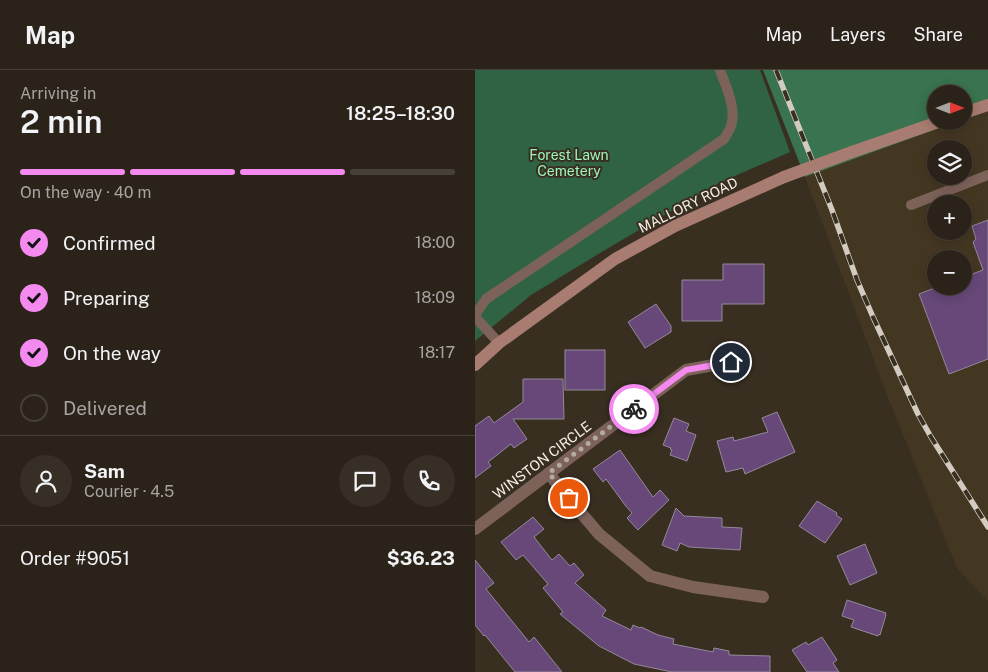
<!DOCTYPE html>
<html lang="en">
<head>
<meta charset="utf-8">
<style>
	:root { --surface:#2b2319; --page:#372f26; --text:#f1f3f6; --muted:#a6a4a2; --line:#474038; --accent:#f489f0 }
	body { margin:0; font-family:"Public Sans",sans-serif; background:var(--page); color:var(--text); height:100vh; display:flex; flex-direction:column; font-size:19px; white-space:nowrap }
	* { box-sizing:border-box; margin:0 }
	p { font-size:16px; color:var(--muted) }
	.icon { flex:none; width:28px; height:28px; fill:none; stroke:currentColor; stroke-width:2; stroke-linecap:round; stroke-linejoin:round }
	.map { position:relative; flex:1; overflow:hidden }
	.sheet { display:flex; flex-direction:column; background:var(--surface); width:475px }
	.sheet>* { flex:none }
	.needle { width:32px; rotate:90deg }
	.controls { position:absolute; left:452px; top:15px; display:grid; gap:10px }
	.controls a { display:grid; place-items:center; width:45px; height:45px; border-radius:50%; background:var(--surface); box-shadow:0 2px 12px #0003,0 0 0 1px var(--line); font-size:25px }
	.pin { position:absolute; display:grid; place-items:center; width:42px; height:42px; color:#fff; margin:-21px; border:2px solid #fff; border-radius:50%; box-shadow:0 1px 5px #0007 }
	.courier { position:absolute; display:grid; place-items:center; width:50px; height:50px; margin:-25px; border:4px solid #f489f0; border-radius:50%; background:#fff; color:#222; box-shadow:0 1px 6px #0007 }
	.overview em { font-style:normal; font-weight:600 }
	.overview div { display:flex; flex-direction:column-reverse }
	.overview { display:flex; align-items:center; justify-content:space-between; height:85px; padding:0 20px }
	h1 { font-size:32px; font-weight:600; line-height:38px }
	.bar { display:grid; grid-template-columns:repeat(4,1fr); gap:8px 5px; align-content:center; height:60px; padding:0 20px }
	.bar i { height:6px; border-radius:4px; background:var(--line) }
	.bar .active { background:var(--accent) }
	.bar p { grid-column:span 4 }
	.line { display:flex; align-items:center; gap:12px; padding:0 20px; border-top:1px solid var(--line) }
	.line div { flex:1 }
	.round { display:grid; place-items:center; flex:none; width:52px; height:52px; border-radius:26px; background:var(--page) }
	ol { padding:0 20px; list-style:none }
	li { display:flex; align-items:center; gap:15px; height:55px }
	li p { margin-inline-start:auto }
	li .icon { padding:5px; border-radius:50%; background:var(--accent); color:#111; stroke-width:4 }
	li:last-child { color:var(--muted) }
	li i { width:28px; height:28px; border:2px solid var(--line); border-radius:50% }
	header { display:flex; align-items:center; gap:30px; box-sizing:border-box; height:70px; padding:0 25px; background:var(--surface); border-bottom:1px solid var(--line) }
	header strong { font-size:24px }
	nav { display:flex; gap:28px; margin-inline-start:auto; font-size:18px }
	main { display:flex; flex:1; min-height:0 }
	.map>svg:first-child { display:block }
</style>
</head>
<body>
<header>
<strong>Map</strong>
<nav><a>Map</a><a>Layers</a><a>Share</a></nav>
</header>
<main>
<section class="sheet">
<div class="overview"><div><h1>2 min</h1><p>Arriving in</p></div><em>18:25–18:30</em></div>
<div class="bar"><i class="active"></i><i class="active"></i><i class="active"></i><i></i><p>On the way · 40 m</p></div>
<ol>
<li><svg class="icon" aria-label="check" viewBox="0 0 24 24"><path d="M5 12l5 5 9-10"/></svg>Confirmed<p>18:00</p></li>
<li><svg class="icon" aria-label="check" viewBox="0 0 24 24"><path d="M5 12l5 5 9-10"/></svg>Preparing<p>18:09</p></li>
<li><svg class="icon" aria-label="check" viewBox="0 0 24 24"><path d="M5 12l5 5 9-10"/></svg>On the way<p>18:17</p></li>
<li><i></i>Delivered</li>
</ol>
<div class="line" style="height:90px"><a class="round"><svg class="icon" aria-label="person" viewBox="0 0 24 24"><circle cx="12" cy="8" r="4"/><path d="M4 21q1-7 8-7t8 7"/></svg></a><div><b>Sam</b><p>Courier · 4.5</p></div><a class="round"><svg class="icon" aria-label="chat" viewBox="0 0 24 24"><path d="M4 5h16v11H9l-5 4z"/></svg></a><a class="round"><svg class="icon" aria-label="phone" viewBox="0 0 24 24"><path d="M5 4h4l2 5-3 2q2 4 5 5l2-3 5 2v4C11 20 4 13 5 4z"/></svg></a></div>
<div class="line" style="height:65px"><div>Order #9051</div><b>$36.23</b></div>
</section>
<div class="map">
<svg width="513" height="602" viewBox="0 0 513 602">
	<rect width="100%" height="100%" fill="#392f21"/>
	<path fill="#443722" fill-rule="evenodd" d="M513 40V531L482 498 413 327 330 107 483 51H489V49ZM461 79H489V106H461ZM461 134H489V161H461ZM461 189H489V216H461Z"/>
	<polygon fill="#2f6343" points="0,0 285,0 315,82 246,112 135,177 56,225 0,271"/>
	<polygon fill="#39734f" points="288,0 513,0 513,40 489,49 489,24 461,24 461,51 483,51 330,107"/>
	<g fill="#674879" stroke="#93899a">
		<polygon points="513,150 513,289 474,304 444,224 465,216 489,216 489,207 508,200 498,172 501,169 497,156"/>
		<polygon points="248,194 289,194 289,234 247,234 247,251 207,251 207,210 248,210"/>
		<polygon points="181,234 196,256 196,262 170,278 153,252"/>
		<rect x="90" y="280" width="40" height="40"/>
		<polygon points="48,309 88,309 89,349 38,349 52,369 39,378 36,374 13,392 16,396 0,408 0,356 14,346 19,353 48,332"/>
		<polygon points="302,342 320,382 270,404 268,398 251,402 242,371 258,367 259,371 293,362 287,348"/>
		<polygon points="199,348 214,354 211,361 221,365 212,391 195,385 197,380 195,379 196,378 188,375"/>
		<polygon points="145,380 178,427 185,420 194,430 163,460 152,448 157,443 150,435 131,409 128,412 118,399"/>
		<polygon points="342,431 362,443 361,445 367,449 350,473 324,456"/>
		<polygon points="201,438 209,446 247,448 247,457 267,458 265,480 214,477 205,473 202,481 187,475"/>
		<polygon points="58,447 69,459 59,467 77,490 84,484 95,496 99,493 109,505 100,513 131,540 127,546 156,560 158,555 165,558 166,557 183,565 199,569 198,574 238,582 239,578 254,581 254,585 295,586 295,602 197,602 159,594 124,576 85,544 88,542 68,518 73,514 48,485 41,490 26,472"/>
		<polygon points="390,474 402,503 375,515 362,486"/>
		<polygon points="0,490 19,513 11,519 54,572 59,567 87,602 40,602 10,565 9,566 0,555"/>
		<polygon points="372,530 411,543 410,545 411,545 405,565 404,564 403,566 376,557 379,550 367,546"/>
		<polygon points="347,567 362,590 358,593 364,602 332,602 317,580 331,572 333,575"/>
	</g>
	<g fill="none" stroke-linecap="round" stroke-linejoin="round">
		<g stroke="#7d625a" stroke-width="10">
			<polyline points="436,135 513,105"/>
			<path d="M0 245 11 229 249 69C251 66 253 62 255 59 263 40 251 17 245 0"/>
			<polyline points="0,247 24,273"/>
		</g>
		<g stroke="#7d625a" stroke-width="12">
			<polyline points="74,403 84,417 124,464 175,506 218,517 288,527"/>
			<polyline points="0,459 211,300 256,292"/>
		</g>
		<g stroke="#a87c70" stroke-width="12">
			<polyline points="489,43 513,35"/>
			<polyline points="377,82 466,51"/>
			<polyline points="0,295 24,273 140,189 200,156 309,107"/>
		</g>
		<g stroke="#d3cbc1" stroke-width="5.5">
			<polyline id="rail" points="301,0 357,140 382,210 398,247 443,344 456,367 513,457"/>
		</g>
		<use href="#rail" stroke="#392f21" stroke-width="4" stroke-dasharray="11" stroke-linecap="butt"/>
		<polyline stroke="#a87c70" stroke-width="12" points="309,107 377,82"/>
	</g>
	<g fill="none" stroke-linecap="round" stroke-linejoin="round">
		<polyline stroke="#b3aba0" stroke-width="5" stroke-dasharray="0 9" points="94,428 74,403 159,339"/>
		<polyline stroke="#f489f0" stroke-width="6" points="159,339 211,300 256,292"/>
	</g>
	<g text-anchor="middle" stroke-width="4" stroke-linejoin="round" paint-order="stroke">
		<g font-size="14" fill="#9df4bb" stroke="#392f21">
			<text x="94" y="90">Forest Lawn<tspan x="94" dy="16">Cemetery</tspan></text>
		</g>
		<g font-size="14" fill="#f5eee5" stroke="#392f21">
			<text transform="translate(213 135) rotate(-26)" y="5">MALLORY ROAD</text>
			<text transform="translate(67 390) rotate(-37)" y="5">WINSTON CIRCLE</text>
		</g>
	</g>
</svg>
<div class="controls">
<a><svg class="needle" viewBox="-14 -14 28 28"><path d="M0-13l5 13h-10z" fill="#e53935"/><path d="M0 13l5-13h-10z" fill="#a6a4a2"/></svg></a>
<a><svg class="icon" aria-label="layers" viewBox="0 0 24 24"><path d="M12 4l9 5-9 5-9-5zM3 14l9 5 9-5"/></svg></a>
<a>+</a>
<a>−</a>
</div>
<div class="pin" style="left:94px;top:428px;background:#ea580c"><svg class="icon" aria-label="bag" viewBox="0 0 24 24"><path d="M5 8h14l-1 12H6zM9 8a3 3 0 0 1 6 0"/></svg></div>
<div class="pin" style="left:256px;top:292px;background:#1f2937"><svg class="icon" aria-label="home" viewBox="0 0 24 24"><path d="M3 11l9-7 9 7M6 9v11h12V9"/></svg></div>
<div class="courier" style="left:159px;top:339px"><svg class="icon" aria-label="bike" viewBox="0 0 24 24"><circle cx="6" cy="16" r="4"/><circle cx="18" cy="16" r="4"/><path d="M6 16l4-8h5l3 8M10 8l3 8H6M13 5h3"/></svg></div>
</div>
</main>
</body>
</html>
